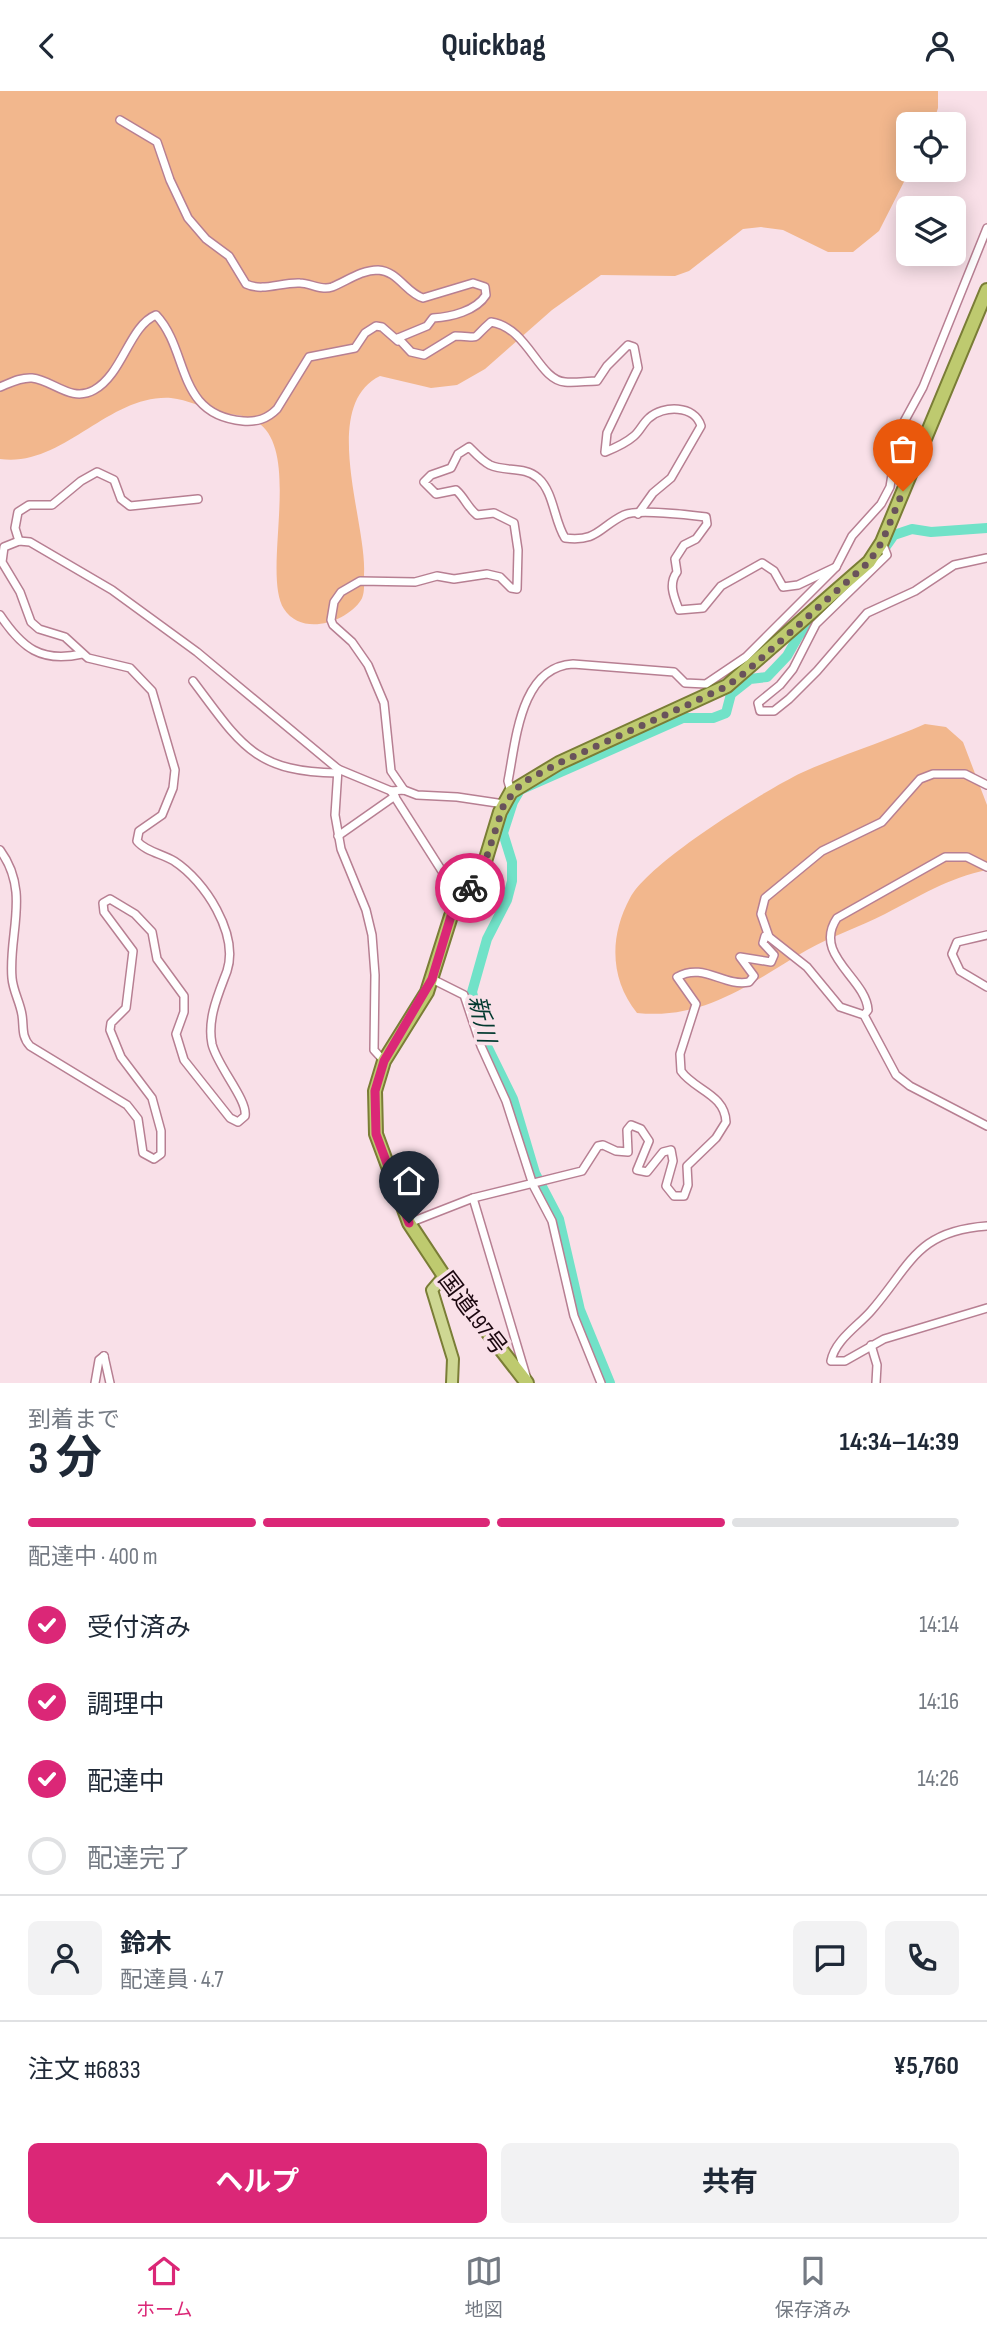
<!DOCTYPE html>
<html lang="ja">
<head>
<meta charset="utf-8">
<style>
	:root { --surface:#fff; --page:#f2f2f3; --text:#1f2937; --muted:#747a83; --line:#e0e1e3; --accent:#db2777 }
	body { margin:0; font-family:"Sofia Sans Condensed","Noto Sans JP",sans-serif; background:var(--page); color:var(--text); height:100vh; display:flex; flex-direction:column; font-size:26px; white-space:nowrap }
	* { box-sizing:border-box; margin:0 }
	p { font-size:23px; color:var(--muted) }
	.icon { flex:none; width:38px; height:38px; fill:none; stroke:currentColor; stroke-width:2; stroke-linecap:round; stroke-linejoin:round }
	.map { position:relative; height:1292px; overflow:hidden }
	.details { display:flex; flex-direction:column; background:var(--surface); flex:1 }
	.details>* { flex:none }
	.buttons { position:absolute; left:896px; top:21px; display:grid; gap:14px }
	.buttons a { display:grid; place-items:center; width:70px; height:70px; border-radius:10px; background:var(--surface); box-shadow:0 4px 18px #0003; font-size:35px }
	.pin { position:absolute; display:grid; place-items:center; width:60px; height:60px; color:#fff; margin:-72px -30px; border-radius:50% 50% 50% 0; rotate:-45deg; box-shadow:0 0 7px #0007 }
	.pin .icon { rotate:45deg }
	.courier { position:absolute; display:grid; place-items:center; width:70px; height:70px; margin:-35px; border:5px solid #db2777; border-radius:50%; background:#fff; color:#222; box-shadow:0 2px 9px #0007 }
	.headline em { font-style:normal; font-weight:700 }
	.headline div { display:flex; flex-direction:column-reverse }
	.headline { display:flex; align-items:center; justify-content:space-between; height:119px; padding:0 28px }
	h1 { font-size:46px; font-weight:700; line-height:52px }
	.bar { display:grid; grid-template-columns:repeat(4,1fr); gap:10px 7px; align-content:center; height:84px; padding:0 28px }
	.bar i { height:9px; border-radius:5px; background:var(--line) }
	.bar .current { background:var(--accent) }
	.bar p { grid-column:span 4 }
	.line { display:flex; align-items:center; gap:18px; padding:0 28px; border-top:2px solid var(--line) }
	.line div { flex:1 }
	.round { display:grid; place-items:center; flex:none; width:74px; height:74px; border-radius:10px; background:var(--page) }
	ol { padding:0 28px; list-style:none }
	li { display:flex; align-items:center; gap:21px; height:77px }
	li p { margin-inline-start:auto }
	li .icon { padding:7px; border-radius:50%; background:var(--accent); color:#fff; stroke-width:4 }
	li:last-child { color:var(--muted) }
	li i { width:38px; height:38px; border:4px solid var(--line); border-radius:50% }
	.primary-button { display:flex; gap:14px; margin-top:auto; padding:14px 28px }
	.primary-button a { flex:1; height:80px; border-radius:10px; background:var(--accent); color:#fff; font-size:28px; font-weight:700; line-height:80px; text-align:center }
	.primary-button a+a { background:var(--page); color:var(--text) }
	header { display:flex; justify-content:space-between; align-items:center; height:91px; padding:0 28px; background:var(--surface); font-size:32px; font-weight:700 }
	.dock { display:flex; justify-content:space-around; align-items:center; height:98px; border-top:2px solid var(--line); background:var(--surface); font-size:19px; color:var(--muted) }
	.dock a { display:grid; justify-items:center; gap:4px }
	.dock .current { color:var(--accent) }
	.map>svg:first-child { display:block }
</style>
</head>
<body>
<header><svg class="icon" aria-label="back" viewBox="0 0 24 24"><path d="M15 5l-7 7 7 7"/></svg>Quickbag<svg class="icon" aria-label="person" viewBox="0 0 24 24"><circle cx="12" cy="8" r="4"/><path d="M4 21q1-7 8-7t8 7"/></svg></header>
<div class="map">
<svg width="987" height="1292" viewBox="0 0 987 1292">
	<rect width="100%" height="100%" fill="#f9e0e8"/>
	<g fill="#f2b78d">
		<path d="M0 0H938V17L933 33H908L910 79 879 140 853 161H828L783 139 761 136 743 138 689 180 675 185 601 184 552 219 485 278 457 294 431 297 380 285C319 315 367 431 364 483 364 491 365 503 361 509 347 531 302 546 284 518 261 482 303 360 257 331 244 322 230 325 216 320 201 316 188 309 171 307 108 303 63 377 0 368Z"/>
		<path d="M925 633 946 636 963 651 987 714V779C950 786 918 806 885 823 859 836 832 845 807 859 750 892 706 929 637 922 610 888 609 846 630 807 649 771 762 701 801 682 841 664 884 651 925 633Z"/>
	</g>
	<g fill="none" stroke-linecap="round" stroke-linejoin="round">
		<g stroke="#71e2c8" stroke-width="10">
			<polyline points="880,464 894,444 912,438 931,441 987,437"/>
			<polyline points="610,1292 580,1219 559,1128 535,1082 513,1008 483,947 472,901 487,848 507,809 512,790 512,771 503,742 513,711 520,699 683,627 713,627 726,622 731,603 750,588 767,586 787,565 799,544 822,523"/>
		</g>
		<g stroke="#b77f92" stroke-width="10">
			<g id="minor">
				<path d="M120 29 157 51 170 89 188 127 206 148 229 165 246 193C263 201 281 191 300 192 310 192 321 200 332 196 347 190 361 179 378 179 398 180 406 202 423 207L473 192 485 196 486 204C476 220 451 226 433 227L427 235 398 247"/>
				<path d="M0 296C10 292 21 286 32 287 53 289 71 312 94 299 123 283 129 235 156 224 190 260 175 324 243 330 257 331 267 328 277 318L309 266 355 257 365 242 376 235 382 236 398 250V247L411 261 424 264 455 245C484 246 469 250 491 231 529 237 538 289 565 291 575 292 587 290 597 290L607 275 628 254 634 256 638 277 607 342 605 361C615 357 626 352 634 345 640 340 643 332 649 327 663 314 695 314 701 335L671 387 653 402 638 423"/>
				<polyline points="19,450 15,437 18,421 29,414 52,414 81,390 97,381 114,389 121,408 130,415 198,408"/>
				<polyline points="882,451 887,464 816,533 793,578 780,594 758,612 760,620 774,620 789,608 817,580 867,522 915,500 954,474 987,467"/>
				<path d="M0 524C22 557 41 572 82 563"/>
				<path d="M193 590C240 652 253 681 337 682"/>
				<polyline points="338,678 335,724 341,758 366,819 372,844 375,884 374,959 384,970"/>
				<polyline points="987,694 965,683 933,683 920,688 882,731 822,760 765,807 761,823 769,846 807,876 840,916 864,924 896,984 910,995 987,1035"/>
				<path d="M404 699 391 680 384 612 368 574 352 551 333 534 331 529 334 511 341 501 360 490 415 491 437 485 454 488 487 483 500 486 511 497 517 498 518 459 514 432 494 422 477 424C467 416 465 407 456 399L436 403 424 391 431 384 451 377 458 363 469 356C475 362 482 370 490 374 505 381 525 375 538 387 554 401 554 430 565 447 598 451 599 436 624 424 637 418 690 424 706 426L707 433 696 448 684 454 675 468 677 481C668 493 674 506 679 519L703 517 721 495 762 472 774 480 783 496 798 494 836 476"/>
				<polyline points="391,700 461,810"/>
				<path d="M511 701 508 690C516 650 520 576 573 573L674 581 685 592 706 593 746 566 836 476 852 445 881 413 890 396 899 340 923 296 987 137"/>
				<polyline points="338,745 395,705"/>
				<path d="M0 759C31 801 8 843 12 887 13 900 20 911 22 924 24 936 21 945 30 955L127 1014 138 1028 143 1062 154 1068 161 1063V1040L152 1007 121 966 110 939 111 932 126 917 133 860 104 821 103 812 110 808 135 823 152 841 157 868 184 905V921L176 943 184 969 230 1027 238 1031 245 1025C248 1009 217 975 212 953 207 928 218 904 227 880 239 843 205 790 174 770 162 763 145 760 137 750L139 740 162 724 173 697 175 679 152 600 130 577 88 567 65 546 39 538 31 531 20 501 2 471 4 456 19 450 30 451 112 499 197 561 338 678 391 700 404 699 417 704 457 706 504 713"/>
				<polyline points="987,844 957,851 952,863 960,880 987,896"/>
				<polyline points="432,888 464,904 481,955 506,1010 533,1094 552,1130 574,1225 601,1292"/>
				<path d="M864 924 868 919C866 887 812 864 837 827L945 766H967L987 776"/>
				<polyline points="473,1107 527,1288"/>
				<path d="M409 1132 473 1107 582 1080 598 1055 603 1054 616 1060 628 1061 627 1039 631 1034 641 1038 649 1050 637 1079 647 1081 663 1061 671 1059 673 1070 666 1095 674 1105H684L688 1094 687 1075 716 1047 726 1031C725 1003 694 999 681 980L680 963 696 913 677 886C704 871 723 896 749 891L754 885 740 866 771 871 774 864 763 852 765 845 769 846"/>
				<path d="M987 1135C916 1140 911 1174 871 1220 858 1235 835 1249 831 1270H845L884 1248 987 1217"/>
				<polyline points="871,1254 877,1274 876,1292"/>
				<polyline points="104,1265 110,1292"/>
				<polyline points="95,1292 99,1269 104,1265"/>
			</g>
		</g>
		<g stroke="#7a7d36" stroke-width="14">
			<polyline id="primary" points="444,1185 432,1199 453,1268 452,1292"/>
		</g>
		<g stroke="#7a7d36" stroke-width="16">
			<polyline id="trunk" points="527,1292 444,1185 409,1132 376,1043 375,1000 384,970 427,901 451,825 484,774 500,721 511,701 559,672 727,595 869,471 882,451 987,199"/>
		</g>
		<use href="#minor" stroke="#fff" stroke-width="7"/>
		<use href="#primary" stroke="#ced793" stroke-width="10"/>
		<use href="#trunk" stroke="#beca6f" stroke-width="12"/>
	</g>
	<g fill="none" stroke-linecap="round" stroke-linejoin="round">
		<polyline stroke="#69535b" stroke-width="7" stroke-dasharray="0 12.6" points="470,797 484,774 504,713 522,692 559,672 696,610 727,595 747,580 869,471 882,451 903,400"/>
		<polyline stroke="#db2777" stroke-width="9" points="409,1132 376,1043 375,1000 384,970 432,888 451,825 470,797"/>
	</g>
	<g text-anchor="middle" stroke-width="7" stroke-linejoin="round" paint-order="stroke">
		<g font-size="23" fill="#1b070f" stroke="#f9e0e8">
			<text transform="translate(473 1222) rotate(53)" y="8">国道197号</text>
		</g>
		<g font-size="24" font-style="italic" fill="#02392f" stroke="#f9e0e8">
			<text transform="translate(482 928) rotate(77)" y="8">新川</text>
		</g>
	</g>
</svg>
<div class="buttons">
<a><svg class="icon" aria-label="locate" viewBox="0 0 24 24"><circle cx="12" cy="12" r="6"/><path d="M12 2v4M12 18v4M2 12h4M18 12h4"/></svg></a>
<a><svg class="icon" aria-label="layers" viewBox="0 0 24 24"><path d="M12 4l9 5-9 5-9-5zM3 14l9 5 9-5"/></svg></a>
</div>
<div class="pin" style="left:903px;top:400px;background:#ea580c"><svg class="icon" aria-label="bag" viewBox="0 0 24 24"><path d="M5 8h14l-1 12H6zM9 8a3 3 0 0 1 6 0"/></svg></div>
<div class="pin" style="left:409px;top:1132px;background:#1f2937"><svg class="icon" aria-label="home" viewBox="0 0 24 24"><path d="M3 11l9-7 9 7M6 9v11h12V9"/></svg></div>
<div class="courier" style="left:470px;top:797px"><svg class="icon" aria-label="bike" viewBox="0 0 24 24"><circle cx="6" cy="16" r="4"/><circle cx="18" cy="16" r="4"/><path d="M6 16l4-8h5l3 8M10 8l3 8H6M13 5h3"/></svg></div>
</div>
<section class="details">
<div class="headline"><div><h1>3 分</h1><p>到着まで</p></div><em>14:34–14:39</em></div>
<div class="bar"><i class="current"></i><i class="current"></i><i class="current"></i><i></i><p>配達中 · 400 m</p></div>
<ol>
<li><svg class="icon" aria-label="check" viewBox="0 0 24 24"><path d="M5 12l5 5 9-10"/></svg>受付済み<p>14:14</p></li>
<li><svg class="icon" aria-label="check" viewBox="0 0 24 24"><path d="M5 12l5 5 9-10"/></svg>調理中<p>14:16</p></li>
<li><svg class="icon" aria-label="check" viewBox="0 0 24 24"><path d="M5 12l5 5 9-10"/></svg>配達中<p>14:26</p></li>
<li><i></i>配達完了</li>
</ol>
<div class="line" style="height:126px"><a class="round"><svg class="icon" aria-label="person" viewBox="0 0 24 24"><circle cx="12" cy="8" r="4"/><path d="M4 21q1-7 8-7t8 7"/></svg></a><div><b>鈴木</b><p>配達員 · 4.7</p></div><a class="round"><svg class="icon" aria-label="chat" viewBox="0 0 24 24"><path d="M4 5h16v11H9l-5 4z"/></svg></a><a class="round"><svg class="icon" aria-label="phone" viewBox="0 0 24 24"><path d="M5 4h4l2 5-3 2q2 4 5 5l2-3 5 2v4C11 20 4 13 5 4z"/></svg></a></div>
<div class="line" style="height:91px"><div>注文 #6833</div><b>¥5,760</b></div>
<div class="primary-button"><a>ヘルプ</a><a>共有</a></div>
</section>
<nav class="dock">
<a class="current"><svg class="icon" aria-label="home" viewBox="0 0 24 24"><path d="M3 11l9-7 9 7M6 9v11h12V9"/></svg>ホーム</a>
<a><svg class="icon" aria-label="map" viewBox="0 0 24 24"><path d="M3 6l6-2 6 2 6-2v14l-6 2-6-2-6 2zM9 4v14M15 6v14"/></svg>地図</a>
<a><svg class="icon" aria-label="saved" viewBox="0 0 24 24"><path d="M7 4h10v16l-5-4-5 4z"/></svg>保存済み</a>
</nav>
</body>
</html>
